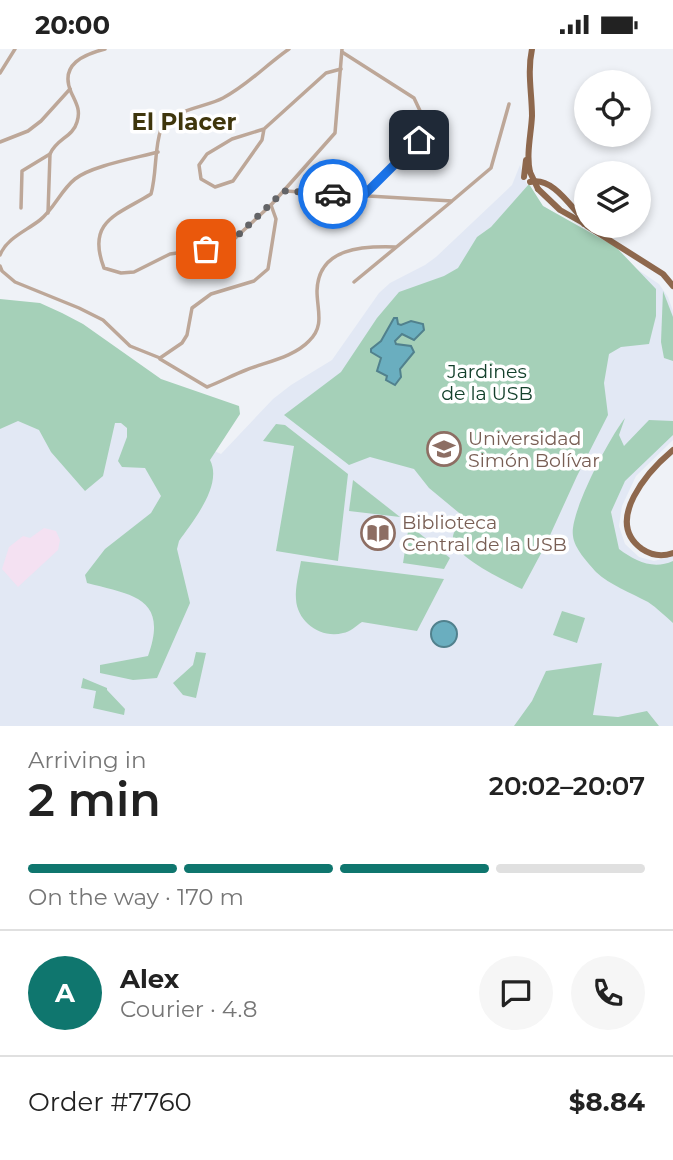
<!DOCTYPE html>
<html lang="en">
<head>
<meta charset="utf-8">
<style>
	:root { --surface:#fff; --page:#f6f6f6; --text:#222; --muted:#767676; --line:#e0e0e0; --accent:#0f766e }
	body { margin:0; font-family:Montserrat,sans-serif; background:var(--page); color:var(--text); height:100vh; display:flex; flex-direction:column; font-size:26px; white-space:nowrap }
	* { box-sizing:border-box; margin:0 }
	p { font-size:23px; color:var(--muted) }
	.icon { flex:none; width:38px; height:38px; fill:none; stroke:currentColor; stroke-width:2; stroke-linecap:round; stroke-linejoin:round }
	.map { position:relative; height:677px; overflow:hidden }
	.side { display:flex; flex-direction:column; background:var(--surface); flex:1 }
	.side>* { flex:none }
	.tools { position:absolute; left:574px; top:21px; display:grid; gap:14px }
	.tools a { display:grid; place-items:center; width:77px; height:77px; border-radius:50%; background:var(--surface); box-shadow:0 4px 10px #0003; font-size:35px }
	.pin { position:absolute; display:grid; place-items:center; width:60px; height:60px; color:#fff; margin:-30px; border-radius:14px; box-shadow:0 4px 10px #0006 }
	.courier { position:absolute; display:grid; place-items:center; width:70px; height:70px; margin:-35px; border:5px solid #1a73e8; border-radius:50%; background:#fff; color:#222; box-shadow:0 2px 9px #0007 }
	.headline em { font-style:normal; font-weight:600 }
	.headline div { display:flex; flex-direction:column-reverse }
	.headline { display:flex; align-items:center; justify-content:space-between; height:119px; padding:0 28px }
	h1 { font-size:46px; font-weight:600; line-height:52px }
	.bar { display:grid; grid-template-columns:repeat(4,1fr); gap:10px 7px; align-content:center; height:84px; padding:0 28px }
	.bar i { height:9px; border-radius:5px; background:var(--line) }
	.bar .current { background:var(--accent) }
	.bar p { grid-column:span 4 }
	.line { display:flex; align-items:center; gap:18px; padding:0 28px; border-top:2px solid var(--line) }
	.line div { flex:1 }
	.round { display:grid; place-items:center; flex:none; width:74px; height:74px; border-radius:37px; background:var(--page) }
	.status { display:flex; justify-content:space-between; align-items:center; height:49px; padding:0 35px; background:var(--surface); direction:ltr }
	.status svg { height:19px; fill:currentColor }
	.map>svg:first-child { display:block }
</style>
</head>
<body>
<div class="status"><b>20:00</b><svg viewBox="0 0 49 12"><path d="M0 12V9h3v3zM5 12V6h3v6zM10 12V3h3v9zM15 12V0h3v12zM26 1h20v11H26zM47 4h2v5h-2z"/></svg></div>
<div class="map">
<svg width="673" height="677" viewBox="0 0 673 677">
	<rect width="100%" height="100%" fill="#eff2f7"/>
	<polygon fill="#e2e8f4" points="520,116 526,134 542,156 659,235 668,248 673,262 673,391 636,427 622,457 619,477 625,495 639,508 654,512 673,507 673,677 0,677 0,289 176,385 221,405 273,350 291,336 332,311 379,244 390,234 425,216 436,208 512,136"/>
	<polygon fill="#f4e1f2" points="44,479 56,482 60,491 58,501 18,538 2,520 9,498 23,487 30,489"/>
	<g fill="#a5d0b8">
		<path d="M529 135 543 157 616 198 656 240V267L649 295 621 298 609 305 604 334 608 366 577 427 546 495 522 540C506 532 450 507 453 487 454 481 461 473 464 468L429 439 414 420 370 408 349 416 284 366 341 323 377 269 399 243 444 227 458 219 477 188 491 178Z"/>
		<polygon points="663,242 673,268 673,312 664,309 661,293"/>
		<path d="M0 250 40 254 62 264 83 275 161 330 239 357 240 365 210 411C223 436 193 472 179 492L177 500 190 554 157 629 133 631 100 624V616L148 607C169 548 132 546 87 534L85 526 105 500 151 464 161 447 145 419 122 418 118 412 127 388V379L121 374H115L103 427 85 442 51 403 39 381 18 372 0 380Z"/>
		<path d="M625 369 619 386 624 397 649 371 673 372V386L625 432 611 463 619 500C635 512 653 521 673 512V574C665 567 657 559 648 553 631 544 610 536 596 523 588 514 574 499 573 487 569 464 610 388 625 369Z"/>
		<polygon points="276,375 285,376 348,425 338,512 276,502 294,397 263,392"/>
		<polygon points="353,431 400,468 349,462"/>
		<polygon points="409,476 450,509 444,520 403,514"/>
		<path d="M301 512 444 530 417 582 362 573C356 577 350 583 343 584 321 590 297 573 296 550 295 538 299 524 301 512Z"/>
		<polygon points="562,562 585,569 577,594 553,586"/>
		<polygon points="196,603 206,604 196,649 183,646 173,634 193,616"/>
		<polygon points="602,614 593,666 618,668 647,662 659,677 514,677 532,652 546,622"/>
		<polygon points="83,629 107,639 107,641 125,660 124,666 93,659 96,642 81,639"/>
	</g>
	<g fill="#6aaebf" stroke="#51818d" stroke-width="2">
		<polygon points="394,269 397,269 398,275 401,276 411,272 423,275 424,281 414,291 402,285 395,292 396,295 411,297 414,303 400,320 401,328 395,336 386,331 387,327 377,322 381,309 371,303 371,300 381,292"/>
		<circle cx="444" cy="585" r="13"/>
	</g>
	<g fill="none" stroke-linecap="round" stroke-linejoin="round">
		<g stroke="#bda798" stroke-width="3.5">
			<path d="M289 0C267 15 248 36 223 49 207 58 169 61 161 80 154 100 157 124 151 145 117 166 86 172 104 219L121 224 134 223 170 205 206 200 231 193 271 156 335 84 342 0"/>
			<polyline points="342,3 414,49 422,66 419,91 364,146"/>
			<polyline points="0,24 15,0"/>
			<polyline points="264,80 262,91 233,132 215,138 201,130 199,116 207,105 232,90 264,80 326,24 341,20"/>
			<polyline points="0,93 28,82 41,72 70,40"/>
			<polyline points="285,142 452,152 491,119 509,55"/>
			<polyline points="21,159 22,122 50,105"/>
			<path d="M48 164 50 105C56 90 73 88 77 73 81 61 76 54 71 43 59 15 85 5 105 0"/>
			<path d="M0 206C7 189 26 182 40 171 54 160 61 141 75 130 91 117 136 109 158 103"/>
			<polyline points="0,217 2,222 15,233 79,259 103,271 130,297 160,309 182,294 187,286 192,259 211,245 254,232 268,220 276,170 271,156"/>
			<polyline points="354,233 451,153"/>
			<path d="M160 310 207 338C220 333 233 326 246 321 266 313 294 308 309 292 325 277 317 261 317 242 318 198 364 197 395 198"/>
		</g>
		<g stroke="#8e684d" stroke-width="6">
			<path d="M530 123C526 105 531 86 532 67 532 45 527 23 532 0"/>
			<polyline points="524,128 526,111"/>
			<path d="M530 133C551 127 569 155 582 169L584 175"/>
			<polyline points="538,140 560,161 585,175"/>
			<polyline points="587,177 663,225 673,237"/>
			<path d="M673 401C649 421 603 472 642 500 651 506 662 508 673 504"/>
		</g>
		<polyline stroke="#8e684d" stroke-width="6" points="530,123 538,140"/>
	</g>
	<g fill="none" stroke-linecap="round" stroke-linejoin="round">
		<polyline stroke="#636467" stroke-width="7" stroke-dasharray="0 12.6" points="206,200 231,193 284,142 333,145"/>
		<polyline stroke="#1a73e8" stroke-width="9" points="333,145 363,147 419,91"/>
	</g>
	<defs>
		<g id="university-ring" transform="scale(1.75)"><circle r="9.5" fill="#fff" stroke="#8d6e63" stroke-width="1.5"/><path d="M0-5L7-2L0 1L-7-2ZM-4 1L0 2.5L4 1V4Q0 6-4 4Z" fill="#8d6e63"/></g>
		<g id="library-ring" transform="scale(1.75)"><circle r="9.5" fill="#fff" stroke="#8d6e63" stroke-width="1.5"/><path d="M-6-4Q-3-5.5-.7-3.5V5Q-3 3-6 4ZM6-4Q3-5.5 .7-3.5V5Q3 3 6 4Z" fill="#8d6e63"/></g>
	</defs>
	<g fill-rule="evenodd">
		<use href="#university-ring" x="444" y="400"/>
		<use href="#library-ring" x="378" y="484"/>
	</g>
	<g text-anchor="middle" stroke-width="7" stroke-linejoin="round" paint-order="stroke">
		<g font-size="19" fill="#13402b" stroke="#fff">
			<text x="487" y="329">Jardines<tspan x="487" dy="22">de la USB</tspan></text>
		</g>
		<g font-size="19" fill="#785e54" stroke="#fff" text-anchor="start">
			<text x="468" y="396">Universidad<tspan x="468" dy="22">Simón Bolívar</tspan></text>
			<text x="402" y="480">Biblioteca<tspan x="402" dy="22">Central de la USB</tspan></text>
		</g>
		<g font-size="23" font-weight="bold" fill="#3f360c" stroke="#fff">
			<text x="184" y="81">El Placer</text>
		</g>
	</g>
</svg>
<div class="tools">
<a><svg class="icon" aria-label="locate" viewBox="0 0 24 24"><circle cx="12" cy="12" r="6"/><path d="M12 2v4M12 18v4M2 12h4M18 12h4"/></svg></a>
<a><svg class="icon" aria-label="layers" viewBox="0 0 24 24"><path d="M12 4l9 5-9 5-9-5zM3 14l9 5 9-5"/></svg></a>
</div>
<div class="pin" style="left:206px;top:200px;background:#ea580c"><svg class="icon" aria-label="bag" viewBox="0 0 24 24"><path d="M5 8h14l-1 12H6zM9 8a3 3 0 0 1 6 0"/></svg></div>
<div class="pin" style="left:419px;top:91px;background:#1f2937"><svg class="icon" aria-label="home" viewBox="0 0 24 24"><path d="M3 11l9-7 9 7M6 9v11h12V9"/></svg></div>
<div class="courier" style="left:333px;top:145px"><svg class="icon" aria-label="car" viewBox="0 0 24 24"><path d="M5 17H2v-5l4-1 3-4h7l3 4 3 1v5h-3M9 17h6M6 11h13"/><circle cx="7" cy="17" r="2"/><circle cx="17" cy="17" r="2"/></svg></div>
</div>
<section class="side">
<div class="headline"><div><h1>2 min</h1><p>Arriving in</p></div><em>20:02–20:07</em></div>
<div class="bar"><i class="current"></i><i class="current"></i><i class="current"></i><i></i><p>On the way · 170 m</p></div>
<div class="line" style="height:126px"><b class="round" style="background:var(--accent);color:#fff">A</b><div><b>Alex</b><p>Courier · 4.8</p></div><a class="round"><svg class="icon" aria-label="chat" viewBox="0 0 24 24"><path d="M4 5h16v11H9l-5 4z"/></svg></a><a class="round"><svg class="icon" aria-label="phone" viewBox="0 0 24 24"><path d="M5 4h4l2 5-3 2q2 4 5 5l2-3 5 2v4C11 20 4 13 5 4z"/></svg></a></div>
<div class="line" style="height:91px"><div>Order #7760</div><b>$8.84</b></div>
</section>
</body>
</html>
